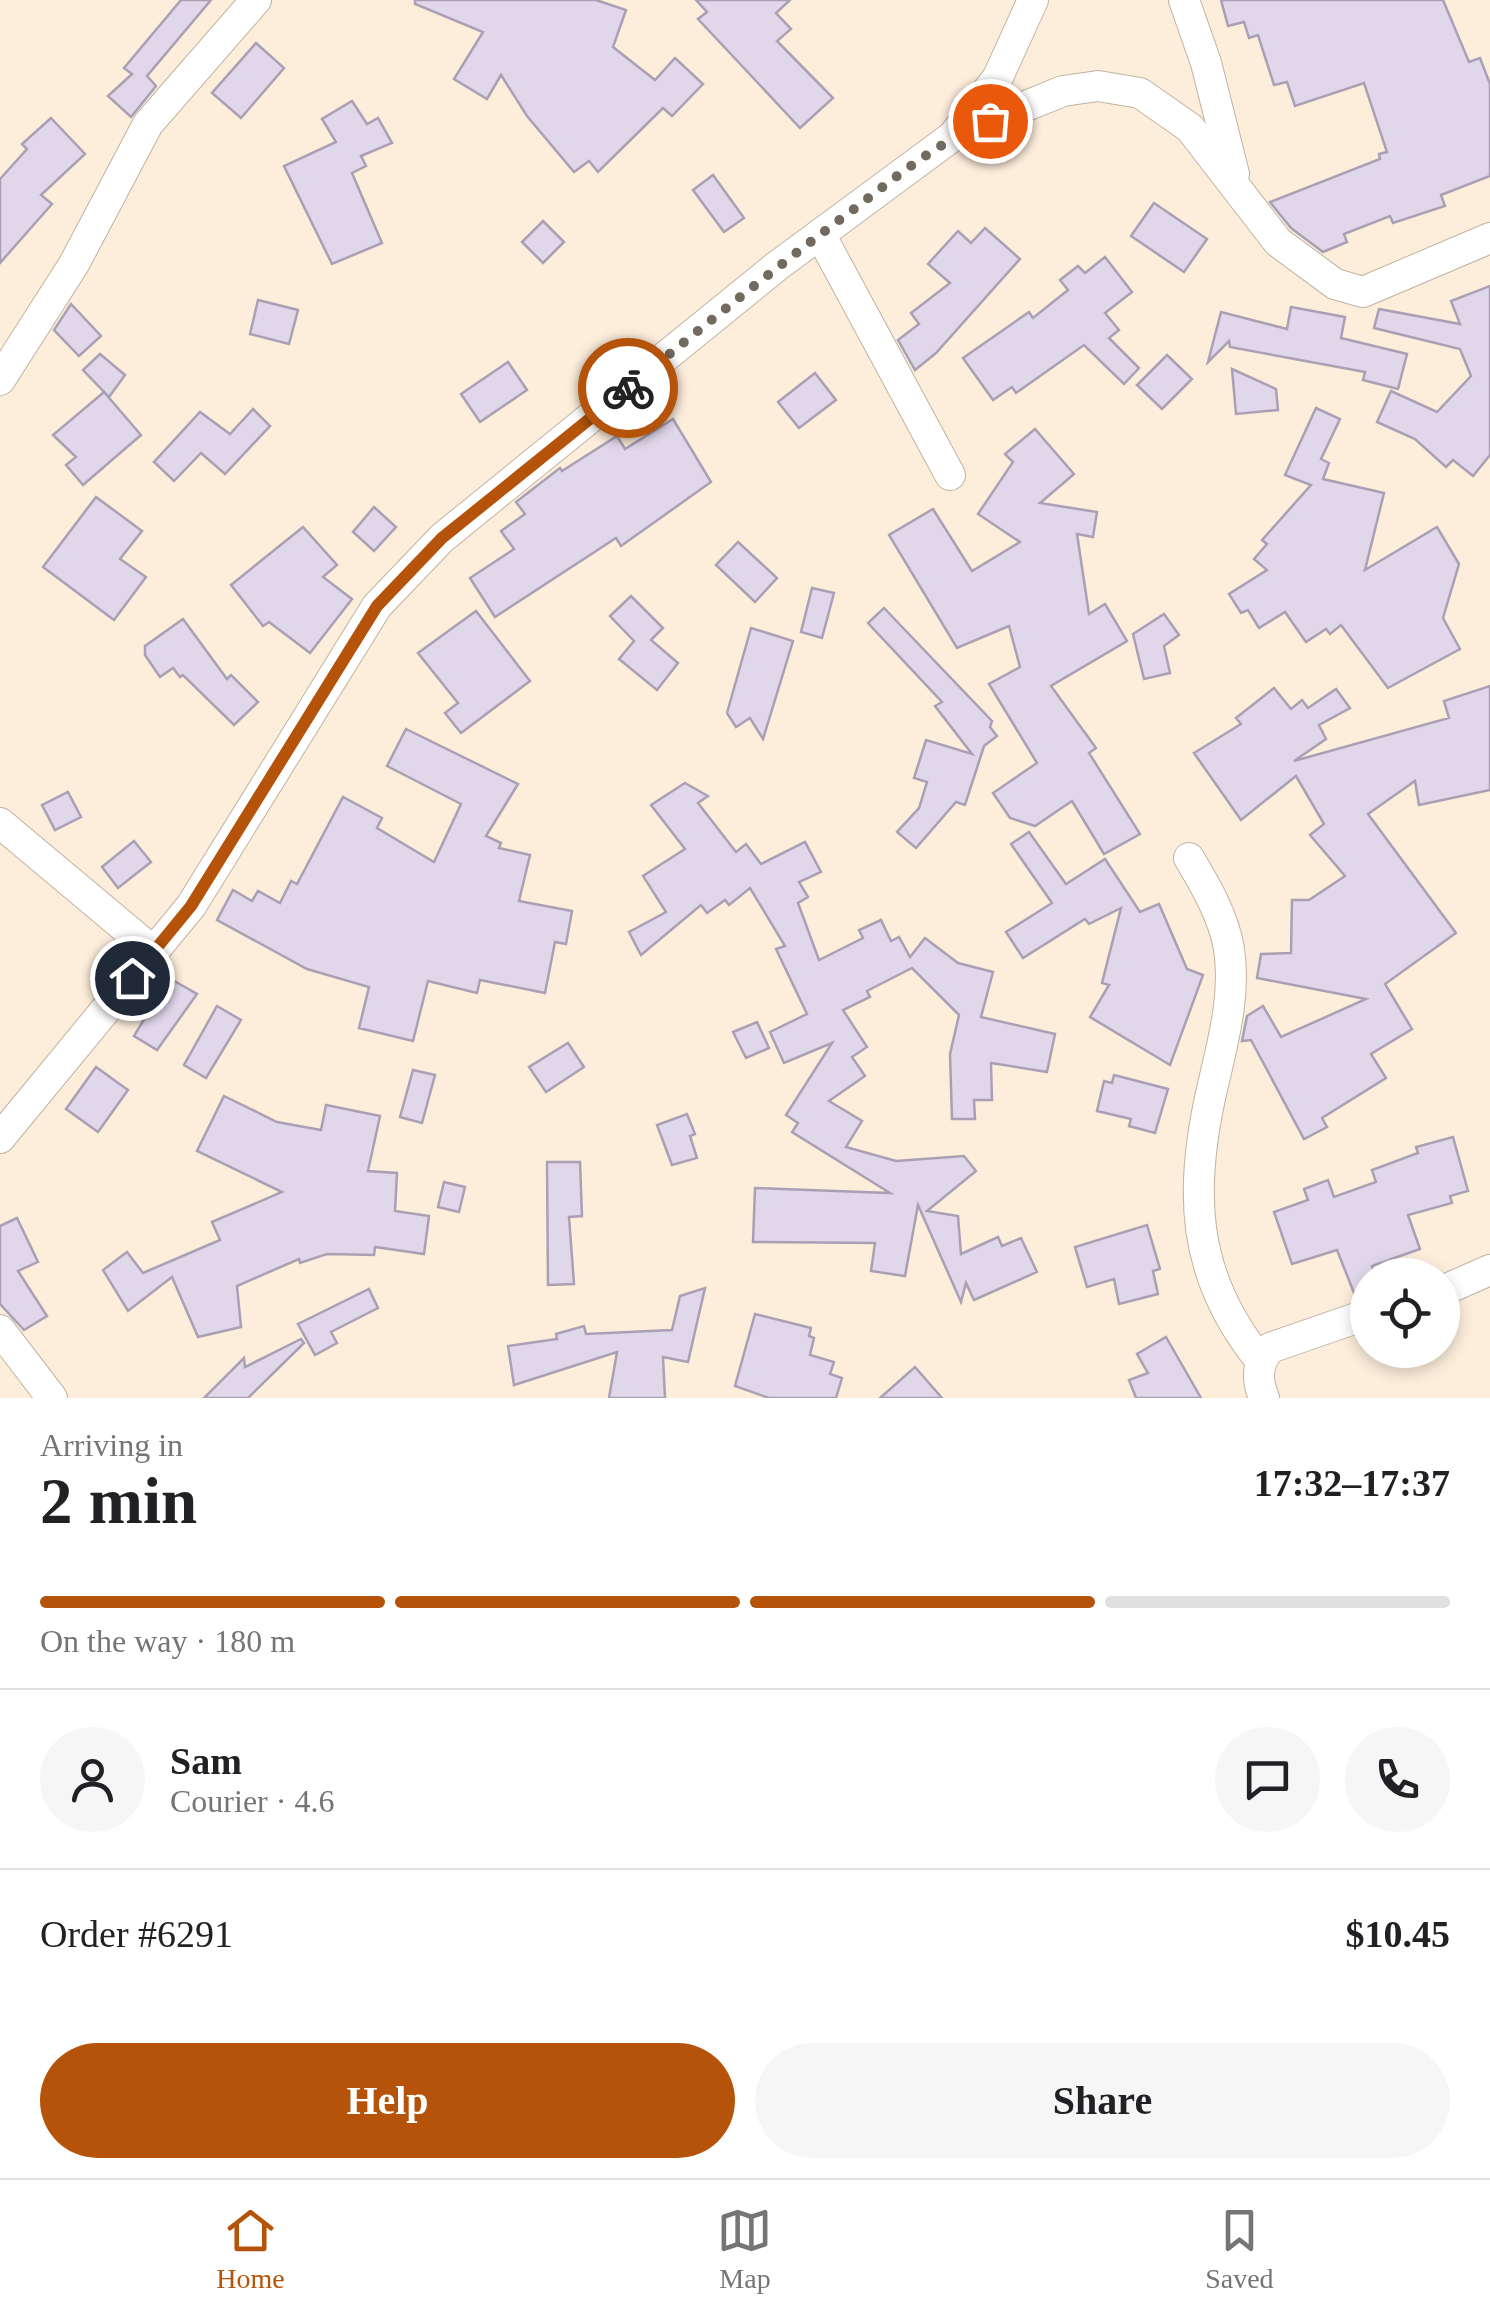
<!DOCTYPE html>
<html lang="en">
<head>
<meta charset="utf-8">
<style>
	:root { --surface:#fff; --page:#f6f6f6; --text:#202124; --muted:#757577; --line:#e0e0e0; --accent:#b45309 }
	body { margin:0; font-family:"Times New Roman",serif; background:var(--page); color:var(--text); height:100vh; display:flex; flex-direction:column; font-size:38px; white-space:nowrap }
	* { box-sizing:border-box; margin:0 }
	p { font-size:32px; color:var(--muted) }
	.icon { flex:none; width:55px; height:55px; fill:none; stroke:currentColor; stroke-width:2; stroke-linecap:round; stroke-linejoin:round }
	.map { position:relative; height:1398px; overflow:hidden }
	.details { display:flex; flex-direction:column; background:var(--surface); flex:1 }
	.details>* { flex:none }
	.controls { position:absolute; left:1350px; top:1258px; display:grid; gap:20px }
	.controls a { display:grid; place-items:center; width:110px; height:110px; border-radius:50%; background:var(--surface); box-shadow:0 5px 15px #0003; font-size:50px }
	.pin { position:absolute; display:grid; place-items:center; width:85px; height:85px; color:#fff; margin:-42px; border:5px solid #fff; border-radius:50%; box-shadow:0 2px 10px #0007 }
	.courier { position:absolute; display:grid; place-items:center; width:100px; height:100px; margin:-50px; border:8px solid #b45309; border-radius:50%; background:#fff; color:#222; box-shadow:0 2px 12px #0007 }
	.overview em { font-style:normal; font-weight:700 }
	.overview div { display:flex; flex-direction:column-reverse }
	.overview { display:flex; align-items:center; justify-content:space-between; height:170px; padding:0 40px }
	h1 { font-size:65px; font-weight:700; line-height:75px }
	.bar { display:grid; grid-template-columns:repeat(4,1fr); gap:15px 10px; align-content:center; height:120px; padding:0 40px }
	.bar i { height:12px; border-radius:8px; background:var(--line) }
	.bar .current { background:var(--accent) }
	.bar p { grid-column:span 4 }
	.line { display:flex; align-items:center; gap:25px; padding:0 40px; border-top:2px solid var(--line) }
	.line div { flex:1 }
	.round { display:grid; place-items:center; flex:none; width:105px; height:105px; border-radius:52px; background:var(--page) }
	.primary-button { display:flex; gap:20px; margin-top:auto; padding:20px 40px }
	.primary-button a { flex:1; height:115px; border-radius:60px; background:var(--accent); color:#fff; font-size:40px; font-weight:700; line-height:115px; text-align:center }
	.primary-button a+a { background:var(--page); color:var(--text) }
	.dock { display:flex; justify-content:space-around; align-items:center; height:140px; border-top:2px solid var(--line); background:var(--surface); font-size:28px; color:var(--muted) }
	.dock a { display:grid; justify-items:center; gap:5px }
	.dock .current { color:var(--accent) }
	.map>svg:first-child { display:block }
</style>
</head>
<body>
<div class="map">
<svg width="1490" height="1398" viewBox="0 0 1490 1398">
	<rect width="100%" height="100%" fill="#fdeedc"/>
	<g fill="#e1d7eb" stroke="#aaa0b4" stroke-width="2.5">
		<polygon points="181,0 211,0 147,76 156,86 131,117 108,96 132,74 124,68"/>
		<polygon points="415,0 596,0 626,10 613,47 655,80 675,58 703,84 672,116 663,108 598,172 589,161 574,172 527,116 501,75 487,99 454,79 483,32 415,4"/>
		<polygon points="696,0 790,0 776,13 791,29 777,41 833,98 800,128 698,19 707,12"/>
		<polygon points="1221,0 1443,0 1469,62 1480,58 1490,84 1490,176 1441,195 1445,206 1393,223 1390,216 1344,234 1347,242 1323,252 1291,228 1270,202 1380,159 1379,154 1387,152 1364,83 1295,106 1287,82 1274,85 1258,35 1249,38 1244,22 1228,26"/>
		<polygon points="256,43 284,68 241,118 212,93"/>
		<polygon points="352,101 367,124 378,118 392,143 361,156 366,166 352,173 382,243 332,264 284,166 336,142 322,119"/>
		<polygon points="51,118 85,154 41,195 52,204 0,263 0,179 27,149 22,144"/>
		<polygon points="713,175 744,218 724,232 693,190"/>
		<polygon points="1154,203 1207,239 1184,272 1131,236"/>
		<polygon points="543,221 564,242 543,263 522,242"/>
		<polygon points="985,228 1020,259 936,353 915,370 898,340 919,324 911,313 950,283 928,264 958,231 971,243"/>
		<polygon points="1105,257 1132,292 1105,313 1119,330 1109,338 1139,368 1124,384 1084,345 1016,393 1012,387 993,400 963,358 1029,312 1033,318 1068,290 1060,280 1078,266 1085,273"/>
		<polygon points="1490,286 1490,455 1473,476 1453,460 1446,467 1415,439 1377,422 1391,391 1437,412 1471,376 1460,349 1374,328 1379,309 1460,324 1451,301"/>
		<polygon points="258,300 298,310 289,344 250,334"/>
		<polygon points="71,304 101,336 79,356 54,330"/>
		<polygon points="1291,307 1345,317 1341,338 1407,354 1398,389 1363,380 1365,372 1230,347 1229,341 1208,362 1221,312 1287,329"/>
		<polygon points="100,354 125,375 109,397 83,370"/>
		<polygon points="1167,355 1192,379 1162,409 1137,385"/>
		<polygon points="508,362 527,390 480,422 461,394"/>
		<polygon points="1232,369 1276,389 1278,410 1236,414"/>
		<polygon points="815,373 836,400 799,428 778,402"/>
		<polygon points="104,392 141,435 83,485 66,465 76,457 53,435"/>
		<polygon points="1316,408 1340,419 1321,459 1329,463 1323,479 1384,493 1365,570 1437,527 1459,564 1443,618 1460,649 1388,688 1341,625 1330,634 1326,629 1306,642 1285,612 1259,628 1248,610 1241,613 1229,594 1267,570 1254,559 1267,544 1262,540 1311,485 1285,475"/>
		<polygon points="253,409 270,426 225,474 201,453 174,481 154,462 200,412 230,434"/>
		<polygon points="673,419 711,482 621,546 616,538 495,617 470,578 514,549 501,531 525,514 516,502 560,468 562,471 617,436 625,449"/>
		<polygon points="1035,429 1074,474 1040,503 1097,512 1093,537 1077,534 1089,614 1105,604 1127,641 1051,686 1096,748 1089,753 1140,834 1104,854 1072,801 1035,826 1010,818 993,793 1037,763 989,684 1020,667 1009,626 957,648 889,535 933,509 972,571 1020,542 978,514 1013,462 1005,454"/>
		<polygon points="96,497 142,531 120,559 146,577 114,620 43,567"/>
		<polygon points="374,507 396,527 374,551 353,532"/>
		<polygon points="303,527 337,565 323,577 352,599 310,653 269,622 263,626 231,585"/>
		<polygon points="738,542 777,578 755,602 716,565"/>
		<polygon points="812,588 834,593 822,638 801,632"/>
		<polygon points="631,596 663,628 651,640 678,663 657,690 619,659 634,641 610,616"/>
		<polygon points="884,608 992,721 990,727 997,736 984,746 965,805 956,802 916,848 897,832 919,808 927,782 914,778 926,740 972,754 935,706 942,702 868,623"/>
		<polygon points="476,611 530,681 461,733 445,713 458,703 418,653"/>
		<polygon points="1164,614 1179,635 1164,646 1170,673 1144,679 1133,634"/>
		<polygon points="183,619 227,679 231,675 258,702 234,725 183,675 180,677 173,668 160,677 145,655 145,646"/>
		<polygon points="751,628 793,641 763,739 750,718 736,727 727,713"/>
		<polygon points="1490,686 1490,790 1419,805 1415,781 1368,814 1456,933 1385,984 1412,1029 1371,1054 1386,1078 1322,1118 1327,1127 1304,1139 1251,1040 1242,1041 1247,1016 1263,1006 1281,1037 1366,999 1257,978 1261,954 1291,953 1292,900 1309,900 1345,876 1310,835 1324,824 1296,776 1241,820 1194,753 1241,724 1236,718 1274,688 1291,709 1302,700 1308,708 1336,689 1350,708 1319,725 1326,739 1294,761 1449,718 1444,701"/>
		<polygon points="406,729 518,784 486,836 501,843 499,848 530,855 519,901 572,911 566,944 555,942 545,993 480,980 477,993 428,981 413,1041 359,1028 369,987 307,969 217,920 233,890 252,901 258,891 280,903 291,881 297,884 343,797 382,818 377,828 434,862 461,804 387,766"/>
		<polygon points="685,783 708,796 698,803 736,852 746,844 761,864 805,842 821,872 799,882 808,897 798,903 819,960 863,938 859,930 881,920 891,941 899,937 910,957 925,938 958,963 993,972 981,1017 1055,1034 1047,1072 991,1063 992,1100 974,1100 975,1119 952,1119 950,1054 959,1015 912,968 867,991 870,997 843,1010 867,1047 852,1057 865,1076 829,1101 862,1121 846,1147 896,1161 964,1156 976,1171 927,1211 958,1216 961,1254 998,1237 1002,1246 1021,1238 1037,1272 974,1300 966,1283 961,1302 918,1205 905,1276 871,1271 875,1243 753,1242 755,1188 890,1193 792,1132 798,1123 786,1115 832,1043 784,1063 770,1032 807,1014 776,949 785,946 750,888 729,905 725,900 707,913 701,905 641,955 629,932 666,912 643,876 685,849 651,805"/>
		<polygon points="68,792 81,817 55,830 42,805"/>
		<polygon points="1029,832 1066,884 1105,859 1140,912 1159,904 1187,969 1203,975 1170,1065 1090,1017 1109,985 1102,983 1121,908 1089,924 1085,919 1023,958 1006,932 1052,903 1011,844"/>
		<polygon points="134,841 151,862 118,888 102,867"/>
		<polygon points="169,978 197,994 157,1050 134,1036"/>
		<polygon points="217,1006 241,1020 206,1078 184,1065"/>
		<polygon points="757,1022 769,1048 746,1058 733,1032"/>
		<polygon points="568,1043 584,1067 546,1092 529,1067"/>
		<polygon points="96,1067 128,1090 98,1132 66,1109"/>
		<polygon points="413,1070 435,1075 422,1123 400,1117"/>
		<polygon points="1114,1075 1168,1089 1155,1133 1129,1126 1131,1119 1097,1111 1104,1081 1112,1083"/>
		<polygon points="224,1096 277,1122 321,1130 326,1105 380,1116 368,1171 397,1173 395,1211 429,1216 424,1254 375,1247 374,1255 327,1254 300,1263 299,1259 237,1286 241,1327 198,1337 172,1277 128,1311 103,1270 127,1252 143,1273 220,1240 212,1222 282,1192 197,1151"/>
		<polygon points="687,1114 695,1134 690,1136 697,1158 672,1165 657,1125"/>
		<polygon points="1453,1137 1468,1191 1450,1196 1452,1203 1408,1215 1420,1249 1372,1266 1375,1275 1368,1275 1368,1296 1356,1298 1337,1250 1292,1264 1274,1212 1308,1200 1304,1189 1328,1180 1334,1197 1376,1182 1372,1170 1418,1153 1416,1147"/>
		<polygon points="547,1162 580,1162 582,1216 569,1217 574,1284 548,1285"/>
		<polygon points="444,1182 465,1187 459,1212 438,1207"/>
		<polygon points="17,1218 38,1262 18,1271 47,1316 24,1330 0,1304 0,1226"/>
		<polygon points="1147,1225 1160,1269 1153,1271 1158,1294 1119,1304 1114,1279 1087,1287 1075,1247"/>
		<polygon points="705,1288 688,1362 663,1357 665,1398 609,1398 617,1352 514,1385 508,1346 557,1339 556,1334 584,1326 586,1334 672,1330 680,1296"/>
		<polygon points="369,1289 378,1308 331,1332 337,1343 315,1355 298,1324"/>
		<polygon points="755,1314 811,1328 809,1336 814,1338 810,1355 834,1362 830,1374 842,1378 836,1398 769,1398 735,1386"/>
		<polygon points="1166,1337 1201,1398 1136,1398 1129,1380 1148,1373 1137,1354"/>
		<polygon points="301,1339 304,1343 248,1398 204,1398 244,1358 245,1367"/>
		<polygon points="915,1367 942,1398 880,1398"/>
	</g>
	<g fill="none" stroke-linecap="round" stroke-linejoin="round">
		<g stroke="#c1b3a1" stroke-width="32">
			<g id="minor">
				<polyline points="1184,0 1206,63 1234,174"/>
				<polyline points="955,135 1063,91 1098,86 1140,93 1190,128 1278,242 1335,284 1363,292 1490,238"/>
				<polyline points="820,234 950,475"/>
				<polyline points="0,380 74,264 148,124 256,0"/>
				<polyline points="0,823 154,952"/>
				<path d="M1189 858C1205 885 1224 917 1229 949 1236 995 1223 1041 1213 1085 1188 1190 1191 1275 1260 1360"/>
				<polyline points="0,1138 191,906 377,606 442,538 777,266 953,136 998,77 1033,0"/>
				<polyline points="1442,1291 1490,1270"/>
				<polyline points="0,1330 52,1398"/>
				<path d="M1264 1398C1256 1378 1257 1364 1270 1348L1368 1314"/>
			</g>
		</g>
		<use href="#minor" stroke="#fff" stroke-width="30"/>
	</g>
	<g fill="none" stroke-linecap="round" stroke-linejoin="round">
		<path stroke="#72695f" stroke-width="10" stroke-dasharray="0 18" d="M628 388C701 328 774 269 850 212 895 178 937 142 990 121"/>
		<polyline stroke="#b45309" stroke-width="12" points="132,978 191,906 377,606 442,538 628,388"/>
	</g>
</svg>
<div class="controls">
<a><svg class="icon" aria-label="locate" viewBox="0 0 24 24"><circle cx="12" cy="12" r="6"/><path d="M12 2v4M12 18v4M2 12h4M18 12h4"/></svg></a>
</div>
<div class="pin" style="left:990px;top:121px;background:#ea580c"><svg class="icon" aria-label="bag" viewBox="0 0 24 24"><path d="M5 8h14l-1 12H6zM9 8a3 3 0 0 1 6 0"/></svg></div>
<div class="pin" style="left:132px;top:978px;background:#1f2937"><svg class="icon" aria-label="home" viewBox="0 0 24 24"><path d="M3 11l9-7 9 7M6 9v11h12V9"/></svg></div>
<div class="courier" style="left:628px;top:388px"><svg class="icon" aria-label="bike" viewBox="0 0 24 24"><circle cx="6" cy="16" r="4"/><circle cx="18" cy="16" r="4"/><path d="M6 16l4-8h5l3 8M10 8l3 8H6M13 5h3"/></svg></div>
</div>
<section class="details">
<div class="overview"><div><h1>2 min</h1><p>Arriving in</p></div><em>17:32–17:37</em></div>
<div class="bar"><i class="current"></i><i class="current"></i><i class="current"></i><i></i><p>On the way · 180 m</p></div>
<div class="line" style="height:180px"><a class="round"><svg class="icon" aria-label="person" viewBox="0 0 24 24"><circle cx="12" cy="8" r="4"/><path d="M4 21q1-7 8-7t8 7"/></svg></a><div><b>Sam</b><p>Courier · 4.6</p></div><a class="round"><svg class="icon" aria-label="chat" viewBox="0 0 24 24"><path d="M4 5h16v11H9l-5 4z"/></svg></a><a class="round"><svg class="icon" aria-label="phone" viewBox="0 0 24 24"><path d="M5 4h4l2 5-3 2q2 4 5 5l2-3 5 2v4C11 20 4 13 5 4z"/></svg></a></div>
<div class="line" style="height:130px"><div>Order #6291</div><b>$10.45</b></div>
<div class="primary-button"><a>Help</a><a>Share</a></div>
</section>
<nav class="dock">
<a class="current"><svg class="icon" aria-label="home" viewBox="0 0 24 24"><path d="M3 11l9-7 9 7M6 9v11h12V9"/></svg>Home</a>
<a><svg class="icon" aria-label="map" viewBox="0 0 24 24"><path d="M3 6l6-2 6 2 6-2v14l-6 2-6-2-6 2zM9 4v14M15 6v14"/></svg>Map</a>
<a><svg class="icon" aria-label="saved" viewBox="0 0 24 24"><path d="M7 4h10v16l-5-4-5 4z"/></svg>Saved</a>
</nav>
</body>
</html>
